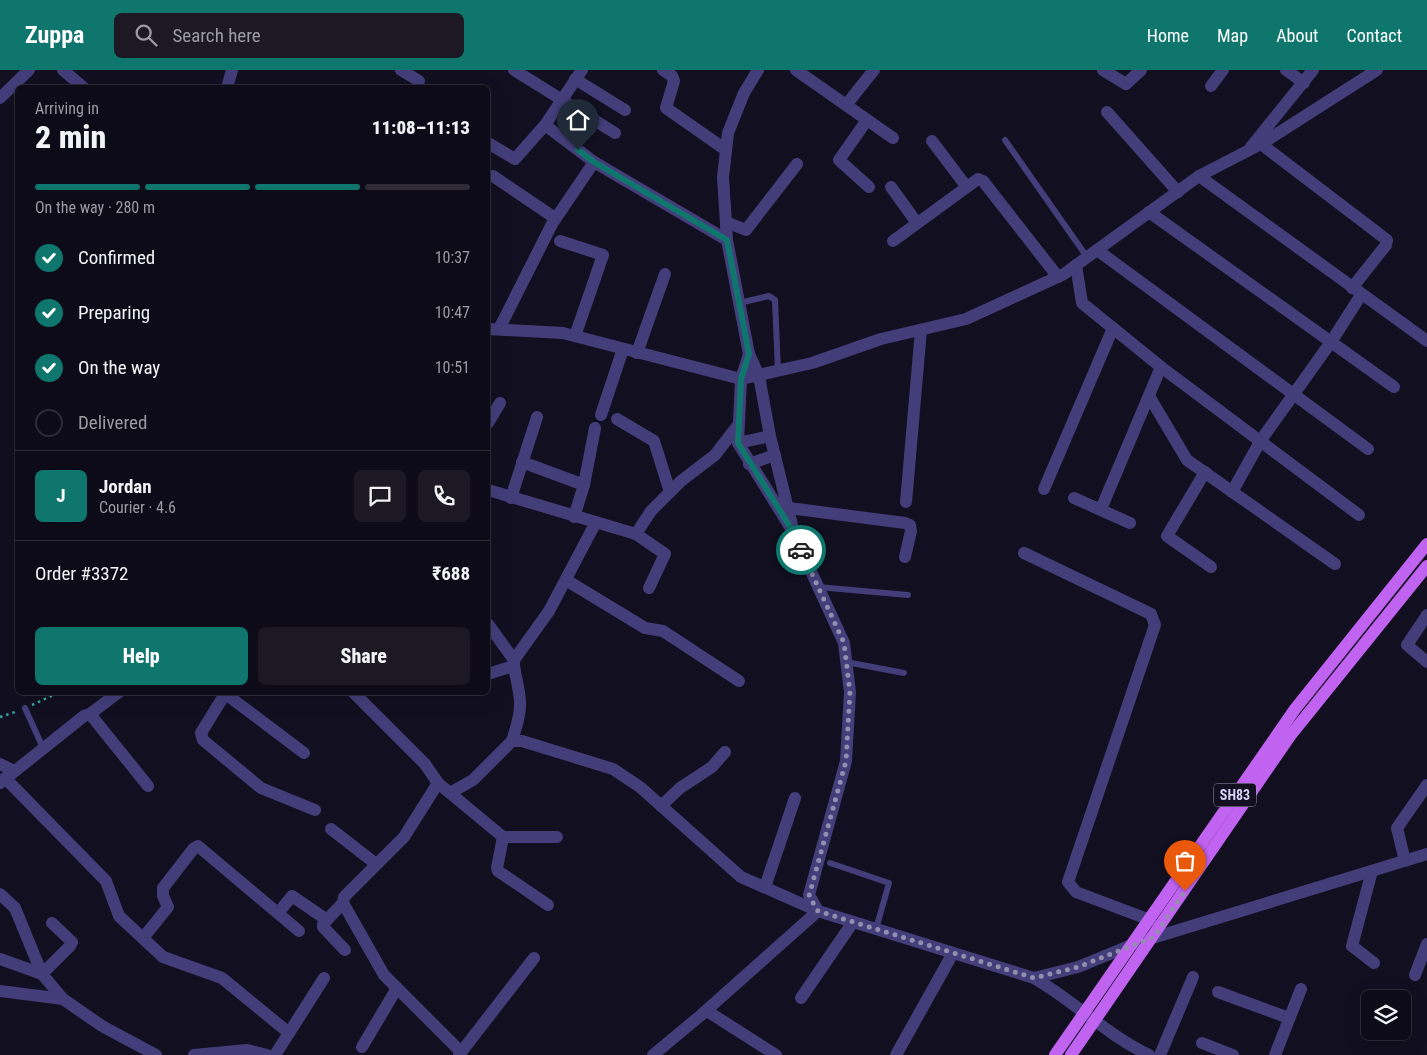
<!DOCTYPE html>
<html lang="en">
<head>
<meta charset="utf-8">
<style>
	:root { --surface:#0e0b18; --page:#1c1925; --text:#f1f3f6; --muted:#9b9ba2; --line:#2e2b37; --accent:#0f766e }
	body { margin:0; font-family:"Roboto Condensed",sans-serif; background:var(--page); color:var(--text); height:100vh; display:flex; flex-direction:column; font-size:19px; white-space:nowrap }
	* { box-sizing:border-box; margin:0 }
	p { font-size:16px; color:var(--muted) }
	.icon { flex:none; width:28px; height:28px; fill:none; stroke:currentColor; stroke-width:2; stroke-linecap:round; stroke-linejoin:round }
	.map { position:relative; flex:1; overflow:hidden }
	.drawer { position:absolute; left:15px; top:15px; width:475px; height:610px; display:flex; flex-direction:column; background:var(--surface); border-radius:8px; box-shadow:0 5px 20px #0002,0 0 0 1px var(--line) }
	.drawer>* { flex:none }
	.fabs { position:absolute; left:1361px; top:920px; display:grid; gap:10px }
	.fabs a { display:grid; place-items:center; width:50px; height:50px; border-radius:8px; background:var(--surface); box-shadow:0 5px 20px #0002,0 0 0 1px var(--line); font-size:25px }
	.pin { position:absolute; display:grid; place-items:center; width:42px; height:42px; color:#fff; margin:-51px -21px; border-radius:50% 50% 50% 0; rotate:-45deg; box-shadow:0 0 5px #0007 }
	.pin .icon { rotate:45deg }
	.courier { position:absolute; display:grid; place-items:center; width:50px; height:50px; margin:-25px; border:4px solid #0f766e; border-radius:50%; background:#fff; color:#222; box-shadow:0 1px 6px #0007 }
	.headline em { font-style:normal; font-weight:800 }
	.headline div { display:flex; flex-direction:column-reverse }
	.headline { display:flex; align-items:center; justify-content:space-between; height:85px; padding:0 20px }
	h1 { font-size:32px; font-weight:800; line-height:38px }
	.bar { display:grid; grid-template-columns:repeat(4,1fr); gap:8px 5px; align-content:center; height:60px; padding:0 20px }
	.bar i { height:6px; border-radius:4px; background:var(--line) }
	.bar .selected { background:var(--accent) }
	.bar p { grid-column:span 4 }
	.line { display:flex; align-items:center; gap:12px; padding:0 20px; border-top:1px solid var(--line) }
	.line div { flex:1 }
	.round { display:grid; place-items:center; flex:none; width:52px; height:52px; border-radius:8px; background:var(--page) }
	ol { padding:0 20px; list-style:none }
	li { display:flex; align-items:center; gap:15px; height:55px }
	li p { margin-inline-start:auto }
	li .icon { padding:5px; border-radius:50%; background:var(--accent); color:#fff; stroke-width:4 }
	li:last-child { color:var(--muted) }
	li i { width:28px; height:28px; border:2px solid var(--line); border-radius:50% }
	.button { display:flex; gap:10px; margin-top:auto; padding:10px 20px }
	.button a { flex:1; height:58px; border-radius:8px; background:var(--accent); color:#fff; font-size:20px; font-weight:800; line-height:58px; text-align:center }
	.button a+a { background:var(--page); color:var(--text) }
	header { display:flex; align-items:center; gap:30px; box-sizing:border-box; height:70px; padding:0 25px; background:var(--accent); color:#fff }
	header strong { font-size:24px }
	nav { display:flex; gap:28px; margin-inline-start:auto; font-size:18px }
	.search { width:350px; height:45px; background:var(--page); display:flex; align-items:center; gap:12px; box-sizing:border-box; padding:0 18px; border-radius:8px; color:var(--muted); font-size:19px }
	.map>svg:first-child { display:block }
</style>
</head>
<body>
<header>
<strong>Zuppa</strong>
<div class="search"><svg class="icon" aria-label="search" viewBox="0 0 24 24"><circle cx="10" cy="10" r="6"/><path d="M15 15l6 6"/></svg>Search here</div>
<nav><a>Home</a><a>Map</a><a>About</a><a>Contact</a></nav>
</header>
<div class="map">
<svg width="1427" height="985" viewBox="0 0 1427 985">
	<rect width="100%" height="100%" fill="#120f20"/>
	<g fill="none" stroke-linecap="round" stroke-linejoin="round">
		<g stroke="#39a8a5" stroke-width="2.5" stroke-dasharray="2.5 4" stroke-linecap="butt">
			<polyline points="32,635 60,622"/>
			<polyline points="0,647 18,641"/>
		</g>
		<g stroke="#433e7a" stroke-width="6">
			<polyline points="1005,70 1087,187"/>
			<polyline points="739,233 769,226 775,230 778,301"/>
			<polyline points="818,517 908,525"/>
			<polyline points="846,592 904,603"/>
			<polyline points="25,638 43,678"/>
			<polyline points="830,793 889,813 876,859"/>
		</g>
		<g stroke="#433e7a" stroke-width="12">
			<polyline points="63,0 84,18"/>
			<polyline points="401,0 419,11"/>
			<polyline points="514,0 615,63"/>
			<polyline points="582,0 545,55 594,92 727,170"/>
			<polyline points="663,0 672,6 674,11 666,38 726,80"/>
			<polyline points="796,0 893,68"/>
			<polyline points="1103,0 1126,14 1141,0"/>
			<polyline points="1286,0 1304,13"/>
			<polyline points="575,9 625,40"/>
			<polyline points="1211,16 1223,0"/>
			<polyline points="227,18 232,0"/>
			<polyline points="0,28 29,0"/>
			<polyline points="846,35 874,0"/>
			<polyline points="1107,42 1178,122"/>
			<polyline points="867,50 839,90 869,117"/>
			<polyline points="932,71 966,116"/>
			<polyline points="488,73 515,89 545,55"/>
			<polyline points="1261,74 1387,170 1386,175 1352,218"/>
			<polyline points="493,106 555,148"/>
			<polyline points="1199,106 1427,271"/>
			<polyline points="891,117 917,153"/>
			<polyline points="1149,142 1394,317"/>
			<polyline points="726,152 746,160 797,94"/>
			<polyline points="560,171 603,185 575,266"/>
			<polyline points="893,171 978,109 983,111 1058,207"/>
			<polyline points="1097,180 1368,379"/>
			<polyline points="1076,195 1082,233 1161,297 1359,445"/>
			<polyline points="499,259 552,154 594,92"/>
			<polyline points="637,283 665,204"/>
			<polyline points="1149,326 1187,390 1335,494"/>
			<polyline points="601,345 623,279"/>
			<polyline points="617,349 654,371 670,422"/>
			<polyline points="488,353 500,333"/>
			<polyline points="522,392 584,415"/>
			<polyline points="1205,402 1167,466 1211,497"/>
			<polyline points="1044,419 1113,258"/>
			<polyline points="488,420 636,464 651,441 681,411 715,385 739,354"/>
			<polyline points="1232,422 1261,370 1331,272 1361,225"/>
			<polyline points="511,428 537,347"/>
			<polyline points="1074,428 1130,453"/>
			<polyline points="906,432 921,260"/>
			<polyline points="789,438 905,453 910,455 911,461 905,487"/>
			<polyline points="1101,439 1161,297"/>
			<polyline points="574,447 584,415 595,358"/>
			<polyline points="636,464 665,484 649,518"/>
			<polyline points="1024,483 1151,544 1155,555 1068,812 1076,822 1150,850"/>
			<polyline points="566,510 645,558 663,561 739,611"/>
			<polyline points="1427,545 1407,575 1427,592"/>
			<polyline points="488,554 514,590"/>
			<polyline points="488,604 513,596"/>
			<polyline points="223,622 304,683"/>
			<polyline points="353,622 425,694 438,713 450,723 473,710 512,671 522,671 613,699 640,717 741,807 818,841 700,946 653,985"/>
			<polyline points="225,624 201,663 203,670 261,718 315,740"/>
			<polyline points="90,644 148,716"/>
			<path d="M512 671C515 660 520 648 520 636 521 621 513 601 514 590L549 541 595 454"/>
			<polyline points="5,708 106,811 119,846 163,887 222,908 289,963"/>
			<polyline points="438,713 404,767 344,827 343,833 384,905 461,982"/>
			<polyline points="450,723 503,767 557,767"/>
			<polyline points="661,736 680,718 712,697 725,682"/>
			<polyline points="331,759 376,794"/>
			<polyline points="503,767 497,798 498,801 548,835"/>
			<polyline points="1405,791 1397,758 1427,715"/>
			<polyline points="1372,801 1352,876 1374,893"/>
			<polyline points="765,817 795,728"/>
			<polyline points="0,824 15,838 42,904 63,929 102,956 156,985"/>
			<polyline points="343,833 323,854 323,857 345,880"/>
			<polyline points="278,843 292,826 327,850"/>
			<polyline points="143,868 168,837 163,826 163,818 194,778 198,776 299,861"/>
			<polyline points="1146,870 1427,784"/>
			<polyline points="0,889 42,904 70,876 72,872 52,853"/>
			<polyline points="1415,905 1427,874"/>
			<polyline points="0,921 63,929"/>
			<polyline points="1218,922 1289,948"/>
			<polyline points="801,928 853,852"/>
			<polyline points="707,941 776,985"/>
			<polyline points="1202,973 1233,985"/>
			<polyline points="362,977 397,918"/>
			<polyline points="194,985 247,980 267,985"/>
			<polyline points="275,985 324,908"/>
			<polyline points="459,985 534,888"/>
			<polyline points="896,985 953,883"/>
			<polyline points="1160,985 1193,907"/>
			<polyline points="1275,985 1301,919"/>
		</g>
		<g stroke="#433e7a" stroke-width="12">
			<polyline points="758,0 744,23 728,63 723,107 727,170 749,284 759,306 770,366 792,455"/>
			<polyline points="1251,77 1313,0"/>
			<polyline points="488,259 563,263 741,309 812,293 881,269 966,249 1064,204 1199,106 1261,74 1377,0"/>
			<polyline points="749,284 741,309 738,373 792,460 844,573 850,622 846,691 809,825 818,841 1034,908 1078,897 1134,874"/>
			<polyline points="738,373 770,366"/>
			<polyline points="749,394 775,385"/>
			<polyline points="0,694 14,701"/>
			<polyline points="0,713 84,646 90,644 119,622"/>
			<path d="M1034 908C1074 931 1107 965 1149 985"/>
		</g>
		<g stroke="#c163f1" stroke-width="12">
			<polyline points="1055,985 1295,639 1427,474"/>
			<polyline points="1071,985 1290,666 1427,496"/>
		</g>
	</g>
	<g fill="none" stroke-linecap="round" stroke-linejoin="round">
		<polyline stroke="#938eae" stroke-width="5" stroke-dasharray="0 9" points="801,480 844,573 850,622 846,691 809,826 818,841 1034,908 1078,897 1154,867 1185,821"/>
		<polyline stroke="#0f766e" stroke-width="6" points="578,80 594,92 727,170 749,284 741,309 738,373 792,460 801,480"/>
	</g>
	<g text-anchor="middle" stroke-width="4" stroke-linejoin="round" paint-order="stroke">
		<rect fill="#120f20" stroke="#9d98b9" stroke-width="1" x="1214" y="713.5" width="42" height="23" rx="4"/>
		<g font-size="14" font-weight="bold" fill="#d8d2fb">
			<text x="1235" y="730">SH83</text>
		</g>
	</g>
</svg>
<div class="fabs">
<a><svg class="icon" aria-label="layers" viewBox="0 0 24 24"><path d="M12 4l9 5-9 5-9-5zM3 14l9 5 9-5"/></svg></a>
</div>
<div class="pin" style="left:1185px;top:821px;background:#ea580c"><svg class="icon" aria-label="bag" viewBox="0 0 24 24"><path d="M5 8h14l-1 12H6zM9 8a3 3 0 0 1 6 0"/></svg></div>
<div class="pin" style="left:578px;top:80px;background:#1f2937"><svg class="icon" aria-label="home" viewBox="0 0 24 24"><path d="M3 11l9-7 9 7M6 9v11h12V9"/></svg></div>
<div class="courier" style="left:801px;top:480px"><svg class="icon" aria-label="car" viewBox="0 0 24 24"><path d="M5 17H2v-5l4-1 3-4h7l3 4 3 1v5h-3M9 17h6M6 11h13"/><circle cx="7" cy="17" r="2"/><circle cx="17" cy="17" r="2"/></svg></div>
<section class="drawer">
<div class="headline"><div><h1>2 min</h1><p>Arriving in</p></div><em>11:08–11:13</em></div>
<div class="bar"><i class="selected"></i><i class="selected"></i><i class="selected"></i><i></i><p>On the way · 280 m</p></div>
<ol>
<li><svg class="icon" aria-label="check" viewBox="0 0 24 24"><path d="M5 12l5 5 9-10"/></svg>Confirmed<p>10:37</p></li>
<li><svg class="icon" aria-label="check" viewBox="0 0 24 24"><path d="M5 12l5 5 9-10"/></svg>Preparing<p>10:47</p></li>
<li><svg class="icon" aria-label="check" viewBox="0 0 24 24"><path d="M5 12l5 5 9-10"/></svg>On the way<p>10:51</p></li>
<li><i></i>Delivered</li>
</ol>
<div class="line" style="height:90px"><b class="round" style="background:var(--accent);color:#fff">J</b><div><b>Jordan</b><p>Courier · 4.6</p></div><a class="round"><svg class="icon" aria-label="chat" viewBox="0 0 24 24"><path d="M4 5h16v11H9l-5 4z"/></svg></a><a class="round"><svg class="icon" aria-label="phone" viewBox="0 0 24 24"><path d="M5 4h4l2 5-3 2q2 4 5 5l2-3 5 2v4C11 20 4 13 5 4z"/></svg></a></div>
<div class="line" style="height:65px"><div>Order #3372</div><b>₹688</b></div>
<div class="button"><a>Help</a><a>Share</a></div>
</section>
</div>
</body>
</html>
